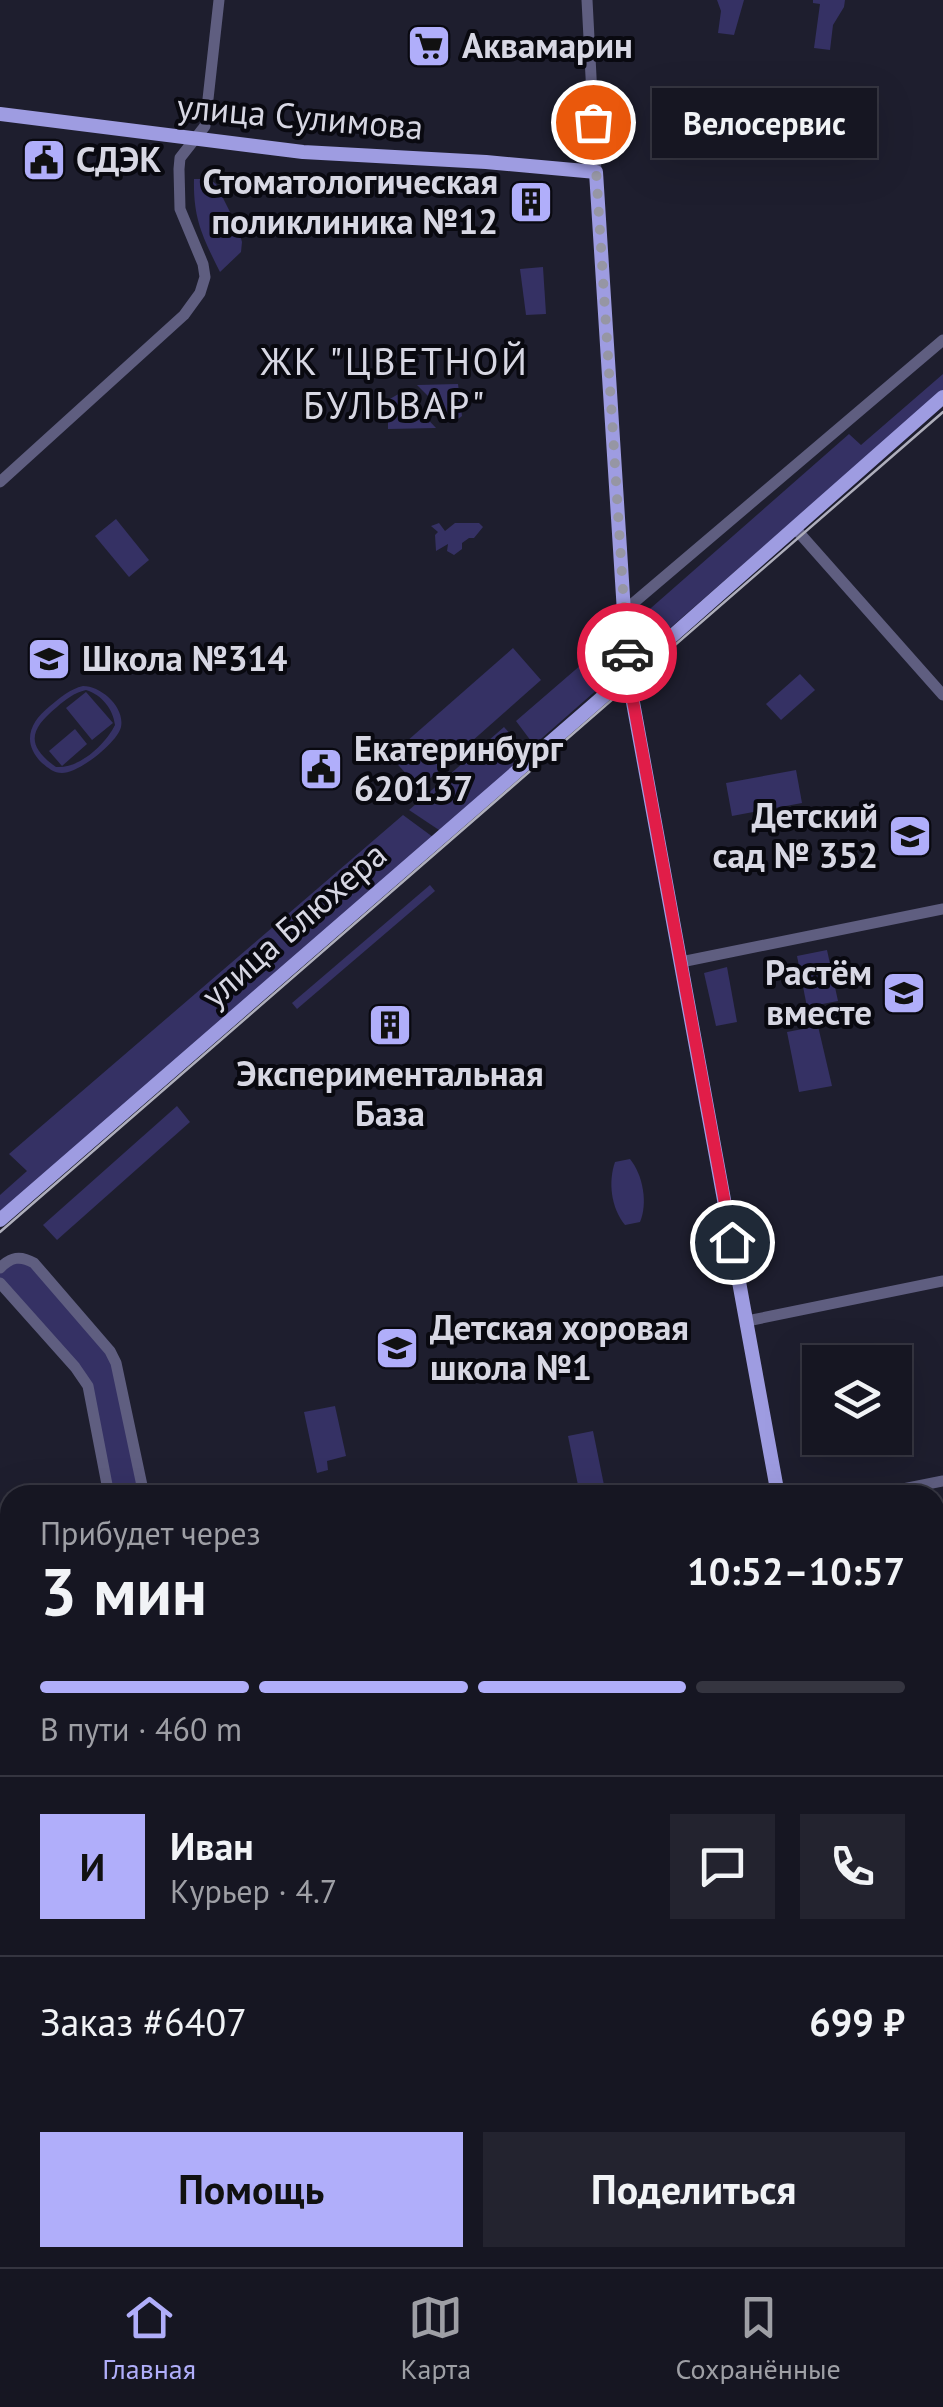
<!DOCTYPE html>
<html lang="ru">
<head>
<meta charset="utf-8">
<style>
	:root { --surface:#161622; --page:#23232f; --text:#f1f3f6; --muted:#9e9fa5; --line:#353540; --accent:#b0aefa }
	body { margin:0; font-family:"PT Sans",sans-serif; background:var(--page); color:var(--text); height:100vh; display:flex; flex-direction:column; font-size:38px; white-space:nowrap }
	* { box-sizing:border-box; margin:0 }
	p { font-size:32px; color:var(--muted) }
	.icon { flex:none; width:55px; height:55px; fill:none; stroke:currentColor; stroke-width:2; stroke-linecap:round; stroke-linejoin:round }
	.map { position:relative; flex:1; overflow:hidden }
	.sheet { position:absolute; left:0px; top:1485px; width:945px; height:782px; display:flex; flex-direction:column; background:var(--surface); border-radius:30px 30px 0 0; box-shadow:0 10px 40px #0002,0 0 0 2px var(--line) }
	.sheet>* { flex:none }
	.fabs { position:absolute; left:802px; top:1345px; display:grid; gap:20px }
	.fabs a { display:grid; place-items:center; width:110px; height:110px; border-radius:0px; background:var(--surface); box-shadow:0 10px 40px #0002,0 0 0 2px var(--line); font-size:50px }
	.pin { position:absolute; display:grid; place-items:center; width:85px; height:85px; color:#fff; margin:-42px; border:5px solid #fff; border-radius:50%; box-shadow:0 2px 10px #0007 }
	.courier { position:absolute; display:grid; place-items:center; width:100px; height:100px; margin:-50px; border:8px solid #e11d48; border-radius:50%; background:#fff; color:#222; box-shadow:0 2px 12px #0007 }
	.bubble { position:absolute; height:70px; border-radius:0px; background:var(--surface); box-shadow:0 10px 40px #0002,0 0 0 2px var(--line); font-size:32px; font-weight:800; line-height:70px; text-align:center }
	.summary em { font-style:normal; font-weight:800 }
	.summary div { display:flex; flex-direction:column-reverse }
	.summary { display:flex; align-items:center; justify-content:space-between; height:170px; padding:0 40px }
	h1 { font-size:65px; font-weight:800; line-height:75px }
	.bar { display:grid; grid-template-columns:repeat(4,1fr); gap:15px 10px; align-content:center; height:120px; padding:0 40px }
	.bar i { height:12px; border-radius:8px; background:var(--line) }
	.bar .current { background:var(--accent) }
	.bar p { grid-column:span 4 }
	.line { display:flex; align-items:center; gap:25px; padding:0 40px; border-top:2px solid var(--line) }
	.line div { flex:1 }
	.round { display:grid; place-items:center; flex:none; width:105px; height:105px; border-radius:0px; background:var(--page) }
	.action { display:flex; gap:20px; margin-top:auto; padding:20px 40px }
	.action a { flex:1; height:115px; border-radius:0px; background:var(--accent); color:#111; font-size:40px; font-weight:800; line-height:115px; text-align:center }
	.action a+a { background:var(--page); color:var(--text) }
	.menu { display:flex; justify-content:space-around; align-items:center; height:140px; border-top:2px solid var(--line); background:var(--surface); font-size:28px; color:var(--muted) }
	.menu a { display:grid; justify-items:center; gap:5px }
	.menu .current { color:var(--accent) }
	.map>svg:first-child { display:block }
</style>
</head>
<body>
<div class="map">
<svg width="943" height="2267" viewBox="0 0 943 2267">
	<rect width="100%" height="100%" fill="#1e1e2e"/>
	<g fill="#353164" fill-rule="evenodd">
		<polygon points="717,0 744,0 734,35 718,33 721,11"/>
		<polygon points="813,0 845,0 844,7 833,25 830,50 814,48 820,4 813,3"/>
		<path d="M194 179H209L216 184 238 228 242 242 241 252 220 272C203 238 193 219 194 179Z"/>
		<polygon points="543,267 546,314 526,315 520,269"/>
		<polygon points="943,374 943,390 646,649 643,615 849,434 861,445"/>
		<polygon points="458,384 462,416 454,422 417,385"/>
		<polygon points="402,392 436,428 388,429 388,400"/>
		<polygon points="116,519 149,560 129,577 95,536"/>
		<polygon points="439,523 445,531 455,523 479,523 483,527 474,538 469,538 462,543 462,549 454,555 447,551 448,544 436,551 435,535 438,532 431,526"/>
		<polygon points="604,645 607,672 596,681 600,687 534,745 516,721"/>
		<polygon points="513,648 541,680 419,788 390,756"/>
		<polygon points="800,674 815,690 781,720 766,704"/>
		<path d="M83 686C101 686 125 707 121 727 117 743 79 773 62 773 54 773 48 768 42 763 21 742 30 722 50 706 61 697 70 689 83 686ZM86 690C102 695 113 709 115 725 105 745 79 769 56 767 25 745 30 729 57 707 66 699 74 693 86 690Z"/>
		<polygon points="86,692 113,723 92,740 66,708"/>
		<polygon points="504,727 532,758 445,834 409,810"/>
		<polygon points="75,729 87,744 62,766 49,751"/>
		<polygon points="796,770 802,803 732,816 726,783"/>
		<polygon points="403,815 437,840 0,1220 0,1195 27,1171 9,1154"/>
		<polygon points="430,885 435,891 297,1009 292,1003"/>
		<polygon points="827,950 838,1001 807,1007 797,956"/>
		<polygon points="727,967 737,1022 716,1026 704,973"/>
		<polygon points="818,1026 832,1086 799,1092 787,1032"/>
		<polygon points="177,1106 190,1122 57,1240 43,1225"/>
		<path d="M630 1159C643 1175 648 1203 640 1222L625 1225C611 1208 608 1182 615 1162Z"/>
		<polygon points="26,1258 110,1351 144,1495 109,1495 88,1386 0,1283 0,1268"/>
		<polygon points="335,1406 346,1456 327,1461 328,1470 317,1473 304,1412"/>
		<polygon points="593,1431 606,1495 580,1495 568,1436"/>
		<polygon points="751,2258 818,2258 820,2267 753,2267"/>
	</g>
	<g fill="none" stroke-linecap="round" stroke-linejoin="round">
		<g stroke="#5f5e80" stroke-width="11">
			<polyline points="587,0 596,172"/>
			<polyline points="0,482 184,315 200,293 205,277 203,264 180,209 179,169 180,158 205,126 219,0"/>
			<polyline points="794,527 943,695"/>
			<polyline points="624,611 943,340"/>
			<polyline points="681,962 943,909"/>
			<path d="M0 1268C11 1257 20 1255 34 1263L110 1351 116 1363 144 1495"/>
			<polyline points="0,1283 75,1367 88,1386 109,1495"/>
			<polyline points="747,1321 943,1281"/>
			<polyline points="873,1495 943,1481"/>
			<polyline points="0,1672 10,1670"/>
			<polyline points="935,1809 943,1807"/>
			<polyline points="0,2002 10,2000"/>
			<polyline points="935,2158 943,2156"/>
			<polyline points="270,2258 272,2267"/>
			<polyline points="691,2258 693,2267"/>
			<polyline points="410,2267 456,2258"/>
		</g>
		<g stroke="#9e9ce1" stroke-width="14">
			<polyline points="0,114 303,152 486,162 596,172 628,675 778,1495"/>
			<polyline points="0,1220 628,675 943,397"/>
			<polyline points="931,2258 933,2267"/>
		</g>
		<polyline stroke="#afafbc" stroke-width="2.5" points="0,1232 943,412"/>
	</g>
	<g fill="none" stroke-linecap="round" stroke-linejoin="round">
		<polyline stroke="#9696a4" stroke-width="10" stroke-dasharray="0 18" points="593,122 627,653"/>
		<polyline stroke="#e11d48" stroke-width="12" points="627,653 631,690 732,1242"/>
	</g>
	<defs>
		<g id="supermarket-square" transform="scale(2.25)"><rect x="-9" y="-9" width="18" height="18" rx="4" fill="#b0aefa" stroke="#090910"/><path d="M-6-5.5h2.5l.6 2H6L4.5 2H-2.5L-4.4-4H-6ZM-1.5 3.2a1.3 1.3 0 1 0 .1 0ZM3 3.2a1.3 1.3 0 1 0 .1 0Z" fill="#111"/></g>
		<g id="civic-square" transform="scale(2.25)"><rect x="-9" y="-9" width="18" height="18" rx="4" fill="#b0aefa" stroke="#090910"/><path d="M-.6-6.5H3V-4.5H.6V-3L4-1V1h2V6H-6V1h2V-1L-.6-3ZM-1.2 2.5V6h2.4V2.5Z" fill="#111"/></g>
		<g id="building-square" transform="scale(2.25)"><rect x="-9" y="-9" width="18" height="18" rx="4" fill="#b0aefa" stroke="#090910"/><path d="M-4-6H4V6H1V3H-1V6H-4ZM-2.5-4.3h1.7v1.8h-1.7ZM.8-4.3h1.7v1.8H.8ZM-2.5-1h1.7V.8h-1.7ZM.8-1h1.7V.8H.8Z" fill="#111"/></g>
		<g id="school-square" transform="scale(2.25)"><rect x="-9" y="-9" width="18" height="18" rx="4" fill="#b0aefa" stroke="#090910"/><path d="M0-5L7-2L0 1L-7-2ZM-4 1L0 2.5L4 1V4Q0 6-4 4Z" fill="#111"/></g>
	</defs>
	<g fill-rule="evenodd">
		<use href="#supermarket-square" x="429" y="46"/>
		<use href="#civic-square" x="44" y="160"/>
		<use href="#building-square" x="531" y="202"/>
		<use href="#school-square" x="49" y="659"/>
		<use href="#civic-square" x="321" y="769"/>
		<use href="#school-square" x="910" y="836"/>
		<use href="#school-square" x="904" y="993"/>
		<use href="#building-square" x="390" y="1025"/>
		<use href="#school-square" x="397" y="1348"/>
	</g>
	<g text-anchor="middle" stroke-width="8" stroke-linejoin="round" paint-order="stroke">
		<g font-size="35" font-weight="bold" fill="#d7d7e3" stroke="#090910" text-anchor="start">
			<text x="462" y="58">Аквамарин</text>
			<text x="76" y="172">СДЭК</text>
			<text x="498" y="194" text-anchor="end">Стоматологическая<tspan x="498" dy="40">поликлиника №12</tspan></text>
			<text x="82" y="671">Школа №314</text>
			<text x="354" y="761">Екатеринбург<tspan x="354" dy="40">620137</tspan></text>
			<text x="878" y="828" text-anchor="end">Детский<tspan x="878" dy="40">сад № 352</tspan></text>
			<text x="872" y="985" text-anchor="end">Растём<tspan x="872" dy="40">вместе</tspan></text>
			<text x="390" y="1086" text-anchor="middle">Экспериментальная<tspan x="390" dy="40">База</tspan></text>
			<text x="430" y="1340">Детская хоровая<tspan x="430" dy="40">школа №1</tspan></text>
		</g>
		<g font-size="35" fill="#d7d7e3" stroke="#090910">
			<text transform="translate(300 117) rotate(5)" y="12">улица Сулимова</text>
			<text transform="translate(294 925) rotate(-41)" y="12">улица Блюхера</text>
		</g>
		<g font-size="38" letter-spacing="2.5" fill="#d7d7e3" stroke="#090910">
			<text x="395" y="375">ЖК "ЦВЕТНОЙ<tspan x="395" dy="44">БУЛЬВАР"</tspan></text>
		</g>
	</g>
</svg>
<div class="fabs">
<a><svg class="icon" aria-label="layers" viewBox="0 0 24 24"><path d="M12 4l9 5-9 5-9-5zM3 14l9 5 9-5"/></svg></a>
</div>
<div class="pin" style="left:593px;top:122px;background:#ea580c"><svg class="icon" aria-label="bag" viewBox="0 0 24 24"><path d="M5 8h14l-1 12H6zM9 8a3 3 0 0 1 6 0"/></svg></div>
<div class="pin" style="left:732px;top:1242px;background:#1f2937"><svg class="icon" aria-label="home" viewBox="0 0 24 24"><path d="M3 11l9-7 9 7M6 9v11h12V9"/></svg></div>
<div class="courier" style="left:627px;top:653px"><svg class="icon" aria-label="car" viewBox="0 0 24 24"><path d="M5 17H2v-5l4-1 3-4h7l3 4 3 1v5h-3M9 17h6M6 11h13"/><circle cx="7" cy="17" r="2"/><circle cx="17" cy="17" r="2"/></svg></div>
<div class="bubble" style="left:652px;top:88px;width:225px">Велосервис</div>
<section class="sheet">
<div class="summary"><div><h1>3 мин</h1><p>Прибудет через</p></div><em>10:52–10:57</em></div>
<div class="bar"><i class="current"></i><i class="current"></i><i class="current"></i><i></i><p>В пути · 460 m</p></div>
<div class="line" style="height:180px"><b class="round" style="background:var(--accent);color:#111">И</b><div><b>Иван</b><p>Курьер · 4.7</p></div><a class="round"><svg class="icon" aria-label="chat" viewBox="0 0 24 24"><path d="M4 5h16v11H9l-5 4z"/></svg></a><a class="round"><svg class="icon" aria-label="phone" viewBox="0 0 24 24"><path d="M5 4h4l2 5-3 2q2 4 5 5l2-3 5 2v4C11 20 4 13 5 4z"/></svg></a></div>
<div class="line" style="height:130px"><div>Заказ #6407</div><b>699 ₽</b></div>
<div class="action"><a>Помощь</a><a>Поделиться</a></div>
</section>
</div>
<nav class="menu">
<a class="current"><svg class="icon" aria-label="home" viewBox="0 0 24 24"><path d="M3 11l9-7 9 7M6 9v11h12V9"/></svg>Главная</a>
<a><svg class="icon" aria-label="map" viewBox="0 0 24 24"><path d="M3 6l6-2 6 2 6-2v14l-6 2-6-2-6 2zM9 4v14M15 6v14"/></svg>Карта</a>
<a><svg class="icon" aria-label="saved" viewBox="0 0 24 24"><path d="M7 4h10v16l-5-4-5 4z"/></svg>Сохранённые</a>
</nav>
</body>
</html>
